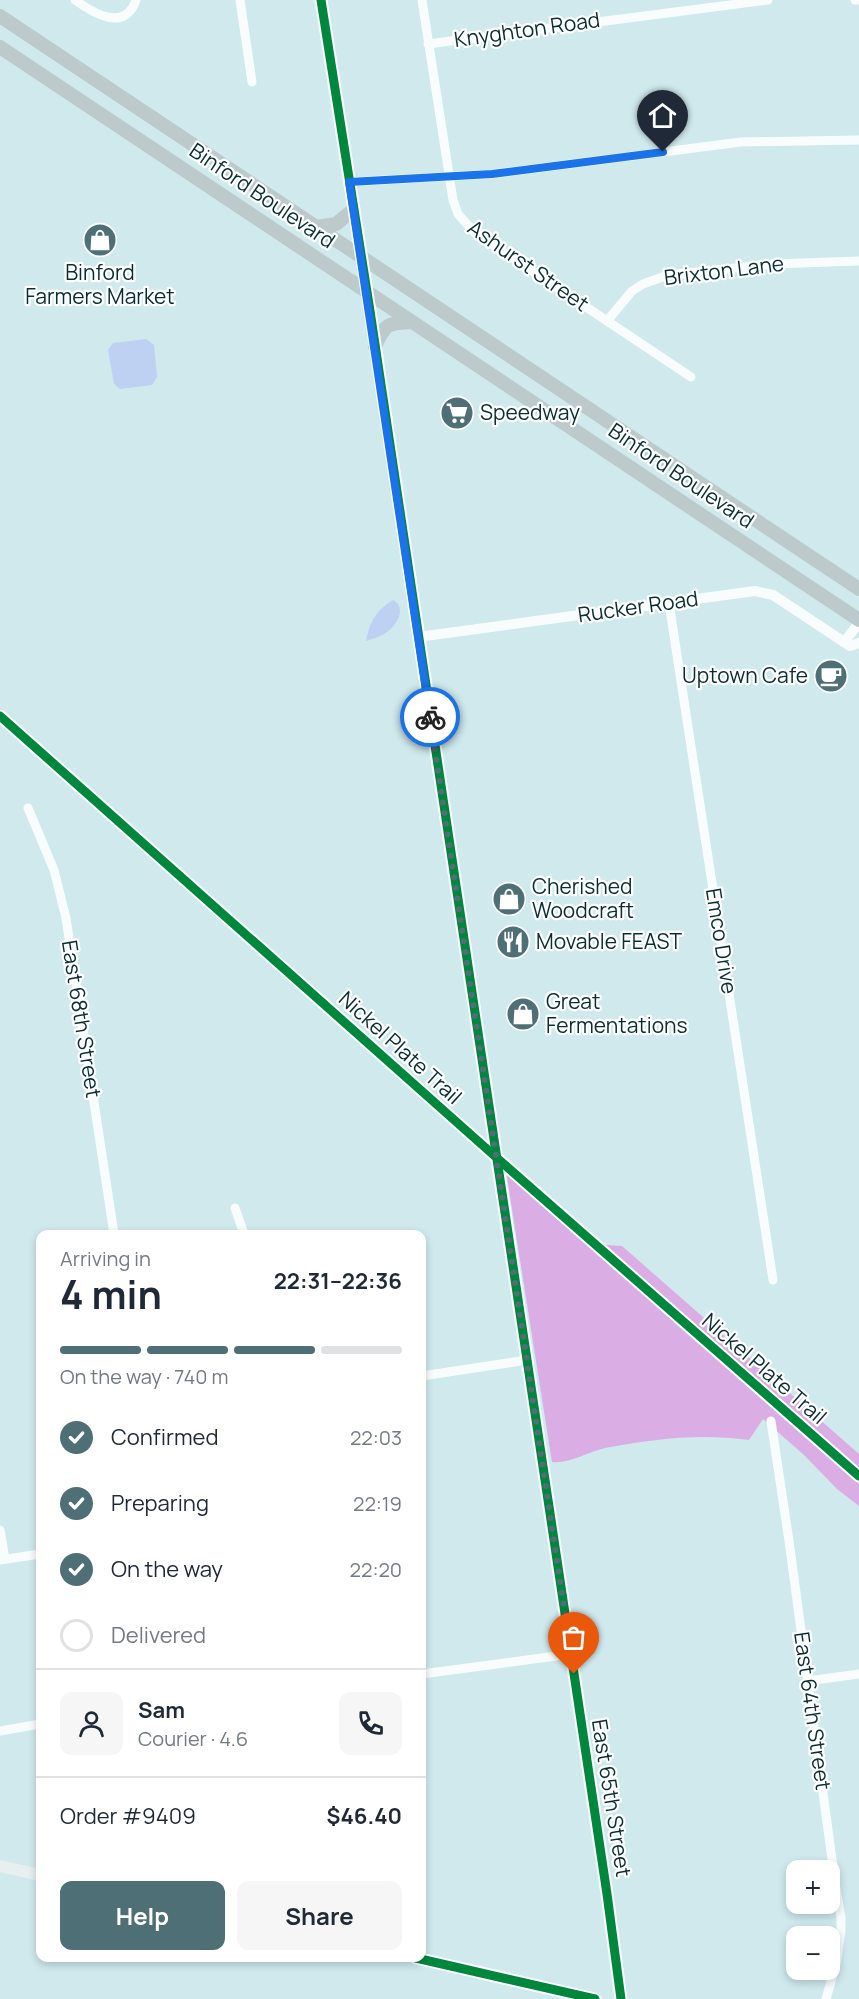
<!DOCTYPE html>
<html lang="en">
<head>
<meta charset="utf-8">
<style>
	:root { --surface:#fff; --page:#f6f6f7; --text:#1f2937; --muted:#747a83; --line:#e0e1e3; --accent:#4e6f75 }
	body { margin:0; font-family:Manrope,sans-serif; background:var(--page); color:var(--text); height:100vh; display:flex; flex-direction:column; font-size:22px; white-space:nowrap }
	* { box-sizing:border-box; margin:0 }
	p { font-size:20px; color:var(--muted) }
	.icon { flex:none; width:33px; height:33px; fill:none; stroke:currentColor; stroke-width:2; stroke-linecap:round; stroke-linejoin:round }
	.map { position:relative; flex:1; overflow:hidden }
	.sheet { position:absolute; left:36px; top:1230px; width:390px; height:732px; display:flex; flex-direction:column; background:var(--surface); border-radius:12px; box-shadow:0 3px 9px #0003 }
	.sheet>* { flex:none }
	.controls { position:absolute; left:786px; top:1860px; display:grid; gap:12px }
	.controls a { display:grid; place-items:center; width:54px; height:54px; border-radius:12px; background:var(--surface); box-shadow:0 3px 9px #0003; font-size:30px }
	.pin { position:absolute; display:grid; place-items:center; width:51px; height:51px; color:#fff; margin:-62px -26px; border-radius:50% 50% 50% 0; rotate:-45deg; box-shadow:0 0 6px #0007 }
	.pin .icon { rotate:45deg }
	.courier { position:absolute; display:grid; place-items:center; width:60px; height:60px; margin:-30px; border:4px solid #1a73e8; border-radius:50%; background:#fff; color:#222; box-shadow:0 2px 8px #0007 }
	.head em { font-style:normal; font-weight:700 }
	.head div { display:flex; flex-direction:column-reverse }
	.head { display:flex; align-items:center; justify-content:space-between; height:102px; padding:0 24px }
	h1 { font-size:39px; font-weight:700; line-height:45px }
	.bar { display:grid; grid-template-columns:repeat(4,1fr); gap:9px 6px; align-content:center; height:72px; padding:0 24px }
	.bar i { height:8px; border-radius:4px; background:var(--line) }
	.bar .selected { background:var(--accent) }
	.bar p { grid-column:span 4 }
	.line { display:flex; align-items:center; gap:15px; padding:0 24px; border-top:2px solid var(--line) }
	.line div { flex:1 }
	.round { display:grid; place-items:center; flex:none; width:63px; height:63px; border-radius:12px; background:var(--page) }
	ol { padding:0 24px; list-style:none }
	li { display:flex; align-items:center; gap:18px; height:66px }
	li p { margin-inline-start:auto }
	li .icon { padding:6px; border-radius:50%; background:var(--accent); color:#fff; stroke-width:4 }
	li:last-child { color:var(--muted) }
	li i { width:33px; height:33px; border:3px solid var(--line); border-radius:50% }
	.button { display:flex; gap:12px; margin-top:auto; padding:12px 24px }
	.button a { flex:1; height:69px; border-radius:12px; background:var(--accent); color:#fff; font-size:24px; font-weight:700; line-height:69px; text-align:center }
	.button a+a { background:var(--page); color:var(--text) }
	.map>svg:first-child { display:block }
</style>
</head>
<body>
<div class="map">
<svg width="859" height="1999" viewBox="0 0 859 1999">
	<rect width="100%" height="100%" fill="#cfe9ed"/>
	<path fill="#daaee4" d="M506 1171 592 1244 622 1246 859 1454V1506L837 1489 804 1455 763 1419 749 1440C700 1433 653 1439 605 1448 588 1452 569 1464 552 1462Z"/>
	<g fill="#bed1f3">
		<polygon points="146,339 154,345 157,377 152,385 120,389 114,384 108,350 113,343"/>
		<path d="M393 600C408 609 396 627 384 634 379 637 372 639 366 641 370 621 376 611 393 600Z"/>
	</g>
	<g fill="none" stroke-linecap="round" stroke-linejoin="round">
		<g stroke="#f8fcfc" stroke-width="9">
			<path d="M75 0C94 14 125 32 136 0"/>
			<polyline points="240,0 252,82"/>
			<polyline points="422,0 453,200 458,214 474,232 691,377"/>
			<polyline points="855,0 859,0"/>
			<polyline points="428,44 768,0"/>
			<polyline points="349,182 492,174 741,142 859,140"/>
			<polyline points="607,321 632,291 643,284 668,275 773,264 859,261"/>
			<polyline points="669,603 773,1280"/>
			<polyline points="28,808 54,870 66,918 114,1234"/>
			<polyline points="235,1208 244,1234"/>
			<polyline points="422,1376 527,1360"/>
			<polyline points="771,1421 789,1541 836,1889 841,1918 841,1931 836,1964 826,1999"/>
			<polyline points="0,1530 5,1559"/>
			<polyline points="0,1560 40,1554"/>
			<polyline points="422,1674 571,1654"/>
			<polyline points="808,1681 859,1674"/>
			<polyline points="0,1731 40,1724"/>
		</g>
		<g stroke="#f8fcfc" stroke-width="10">
			<polyline points="321,0 370,311 607,1894 621,1999"/>
			<polyline points="418,637 755,591 773,595 850,646 859,643"/>
			<polyline points="844,642 859,623"/>
		</g>
		<g stroke="#e8eff0" stroke-width="12">
			<polyline points="0,1866 40,1875"/>
			<polyline points="416,1958 595,1999"/>
		</g>
		<g stroke="#bccacc" stroke-width="14">
			<polyline points="0,16 859,589"/>
			<polyline points="0,47 859,620"/>
			<polyline points="316,227 336,224 353,210"/>
			<path d="M375 346C385 324 387 323 412 322"/>
		</g>
		<g stroke="#fff" stroke-width="13">
			<g id="cycleway">
				<polyline points="321,0 370,311 607,1894 621,1999"/>
				<polyline points="0,716 497,1158 859,1476"/>
				<polyline points="416,1958 595,1999"/>
			</g>
		</g>
		<use href="#cycleway" stroke="#00873e" stroke-width="9"/>
	</g>
	<g fill="none" stroke-linecap="round" stroke-linejoin="round">
		<polyline stroke="#4e6f75" stroke-width="6" stroke-dasharray="0 10.8" points="430,717 574,1674"/>
		<polyline stroke="#1a73e8" stroke-width="8" points="430,717 349,182 492,174 663,152"/>
	</g>
	<defs>
		<g id="shop-disc" transform="scale(1.725)"><circle r="9.5" fill="#4e6f75" stroke="#fff"/><path d="M-5-2.5h2.3a2.7 3.5 0 0 1 5.4 0H5L5.5 6h-11ZM-1.5-2.5h3a1.5 2.3 0 0 0-3 0Z" fill="#fff"/></g>
		<g id="supermarket-disc" transform="scale(1.725)"><circle r="9.5" fill="#4e6f75" stroke="#fff"/><path d="M-6-5.5h2.5l.6 2H6L4.5 2H-2.5L-4.4-4H-6ZM-1.5 3.2a1.3 1.3 0 1 0 .1 0ZM3 3.2a1.3 1.3 0 1 0 .1 0Z" fill="#fff"/></g>
		<g id="cafe-disc" transform="scale(1.725)"><circle r="9.5" fill="#4e6f75" stroke="#fff"/><path d="M-5.5-4.5H6V0H3Q3 3.5 0 3.5H-2.5Q-5.5 3.5-5.5 0ZM3-3.2v2h1.7v-2ZM-6 4.5H4V6H-6Z" fill="#fff"/></g>
		<g id="restaurant-disc" transform="scale(1.725)"><circle r="9.5" fill="#4e6f75" stroke="#fff"/><path d="M-5-6h1v4h1v-4h1v4h1v-4h1v5L-1.5 .5V6h-2V.5L-5-1ZM5-6V6H3V1.5H1.5Q1.5-4 5-6Z" fill="#fff"/></g>
	</defs>
	<g fill-rule="evenodd">
		<use href="#shop-disc" x="100" y="240"/>
		<use href="#supermarket-disc" x="457" y="413"/>
		<use href="#cafe-disc" x="831" y="676"/>
		<use href="#shop-disc" x="509" y="899"/>
		<use href="#restaurant-disc" x="513" y="942"/>
		<use href="#shop-disc" x="523" y="1014"/>
	</g>
	<g text-anchor="middle" stroke-width="4.5" stroke-linejoin="round" paint-order="stroke">
		<g font-size="21" fill="#092e34" stroke="#fff">
			<text transform="translate(527 30) rotate(-8)" y="7">Knyghton Road</text>
			<text transform="translate(262 196) rotate(34)" y="7">Binford Boulevard</text>
			<text transform="translate(528 266) rotate(35)" y="7">Ashurst Street</text>
			<text transform="translate(724 271) rotate(-7)" y="7">Brixton Lane</text>
			<text transform="translate(681 476) rotate(34)" y="7">Binford Boulevard</text>
			<text transform="translate(638 607) rotate(-8)" y="7">Rucker Road</text>
			<text transform="translate(721 941) rotate(81)" y="7">Emco Drive</text>
			<text transform="translate(81 1019) rotate(81)" y="7">East 68th Street</text>
			<text transform="translate(400 1048) rotate(42)" y="7">Nickel Plate Trail</text>
			<text transform="translate(764 1369) rotate(41)" y="7">Nickel Plate Trail</text>
			<text transform="translate(812 1711) rotate(82)" y="7">East 64th Street</text>
			<text transform="translate(611 1798) rotate(81)" y="7">East 65th Street</text>
		</g>
		<g font-size="21" fill="#092e34" stroke="#fff" text-anchor="start">
			<text x="100" y="280" text-anchor="middle">Binford<tspan x="100" dy="24">Farmers Market</tspan></text>
			<text x="480" y="420">Speedway</text>
			<text x="808" y="683" text-anchor="end">Uptown Cafe</text>
			<text x="532" y="894">Cherished<tspan x="532" dy="24">Woodcraft</tspan></text>
			<text x="536" y="949">Movable FEAST</text>
			<text x="546" y="1009">Great<tspan x="546" dy="24">Fermentations</tspan></text>
		</g>
	</g>
</svg>
<div class="controls">
<a>+</a>
<a>−</a>
</div>
<div class="pin" style="left:574px;top:1674px;background:#ea580c"><svg class="icon" aria-label="bag" viewBox="0 0 24 24"><path d="M5 8h14l-1 12H6zM9 8a3 3 0 0 1 6 0"/></svg></div>
<div class="pin" style="left:663px;top:152px;background:#1f2937"><svg class="icon" aria-label="home" viewBox="0 0 24 24"><path d="M3 11l9-7 9 7M6 9v11h12V9"/></svg></div>
<div class="courier" style="left:430px;top:717px"><svg class="icon" aria-label="bike" viewBox="0 0 24 24"><circle cx="6" cy="16" r="4"/><circle cx="18" cy="16" r="4"/><path d="M6 16l4-8h5l3 8M10 8l3 8H6M13 5h3"/></svg></div>
<section class="sheet">
<div class="head"><div><h1>4 min</h1><p>Arriving in</p></div><em>22:31–22:36</em></div>
<div class="bar"><i class="selected"></i><i class="selected"></i><i class="selected"></i><i></i><p>On the way · 740 m</p></div>
<ol>
<li><svg class="icon" aria-label="check" viewBox="0 0 24 24"><path d="M5 12l5 5 9-10"/></svg>Confirmed<p>22:03</p></li>
<li><svg class="icon" aria-label="check" viewBox="0 0 24 24"><path d="M5 12l5 5 9-10"/></svg>Preparing<p>22:19</p></li>
<li><svg class="icon" aria-label="check" viewBox="0 0 24 24"><path d="M5 12l5 5 9-10"/></svg>On the way<p>22:20</p></li>
<li><i></i>Delivered</li>
</ol>
<div class="line" style="height:108px"><a class="round"><svg class="icon" aria-label="person" viewBox="0 0 24 24"><circle cx="12" cy="8" r="4"/><path d="M4 21q1-7 8-7t8 7"/></svg></a><div><b>Sam</b><p>Courier · 4.6</p></div><a class="round"><svg class="icon" aria-label="phone" viewBox="0 0 24 24"><path d="M5 4h4l2 5-3 2q2 4 5 5l2-3 5 2v4C11 20 4 13 5 4z"/></svg></a></div>
<div class="line" style="height:78px"><div>Order #9409</div><b>$46.40</b></div>
<div class="button"><a>Help</a><a>Share</a></div>
</section>
</div>
</body>
</html>
